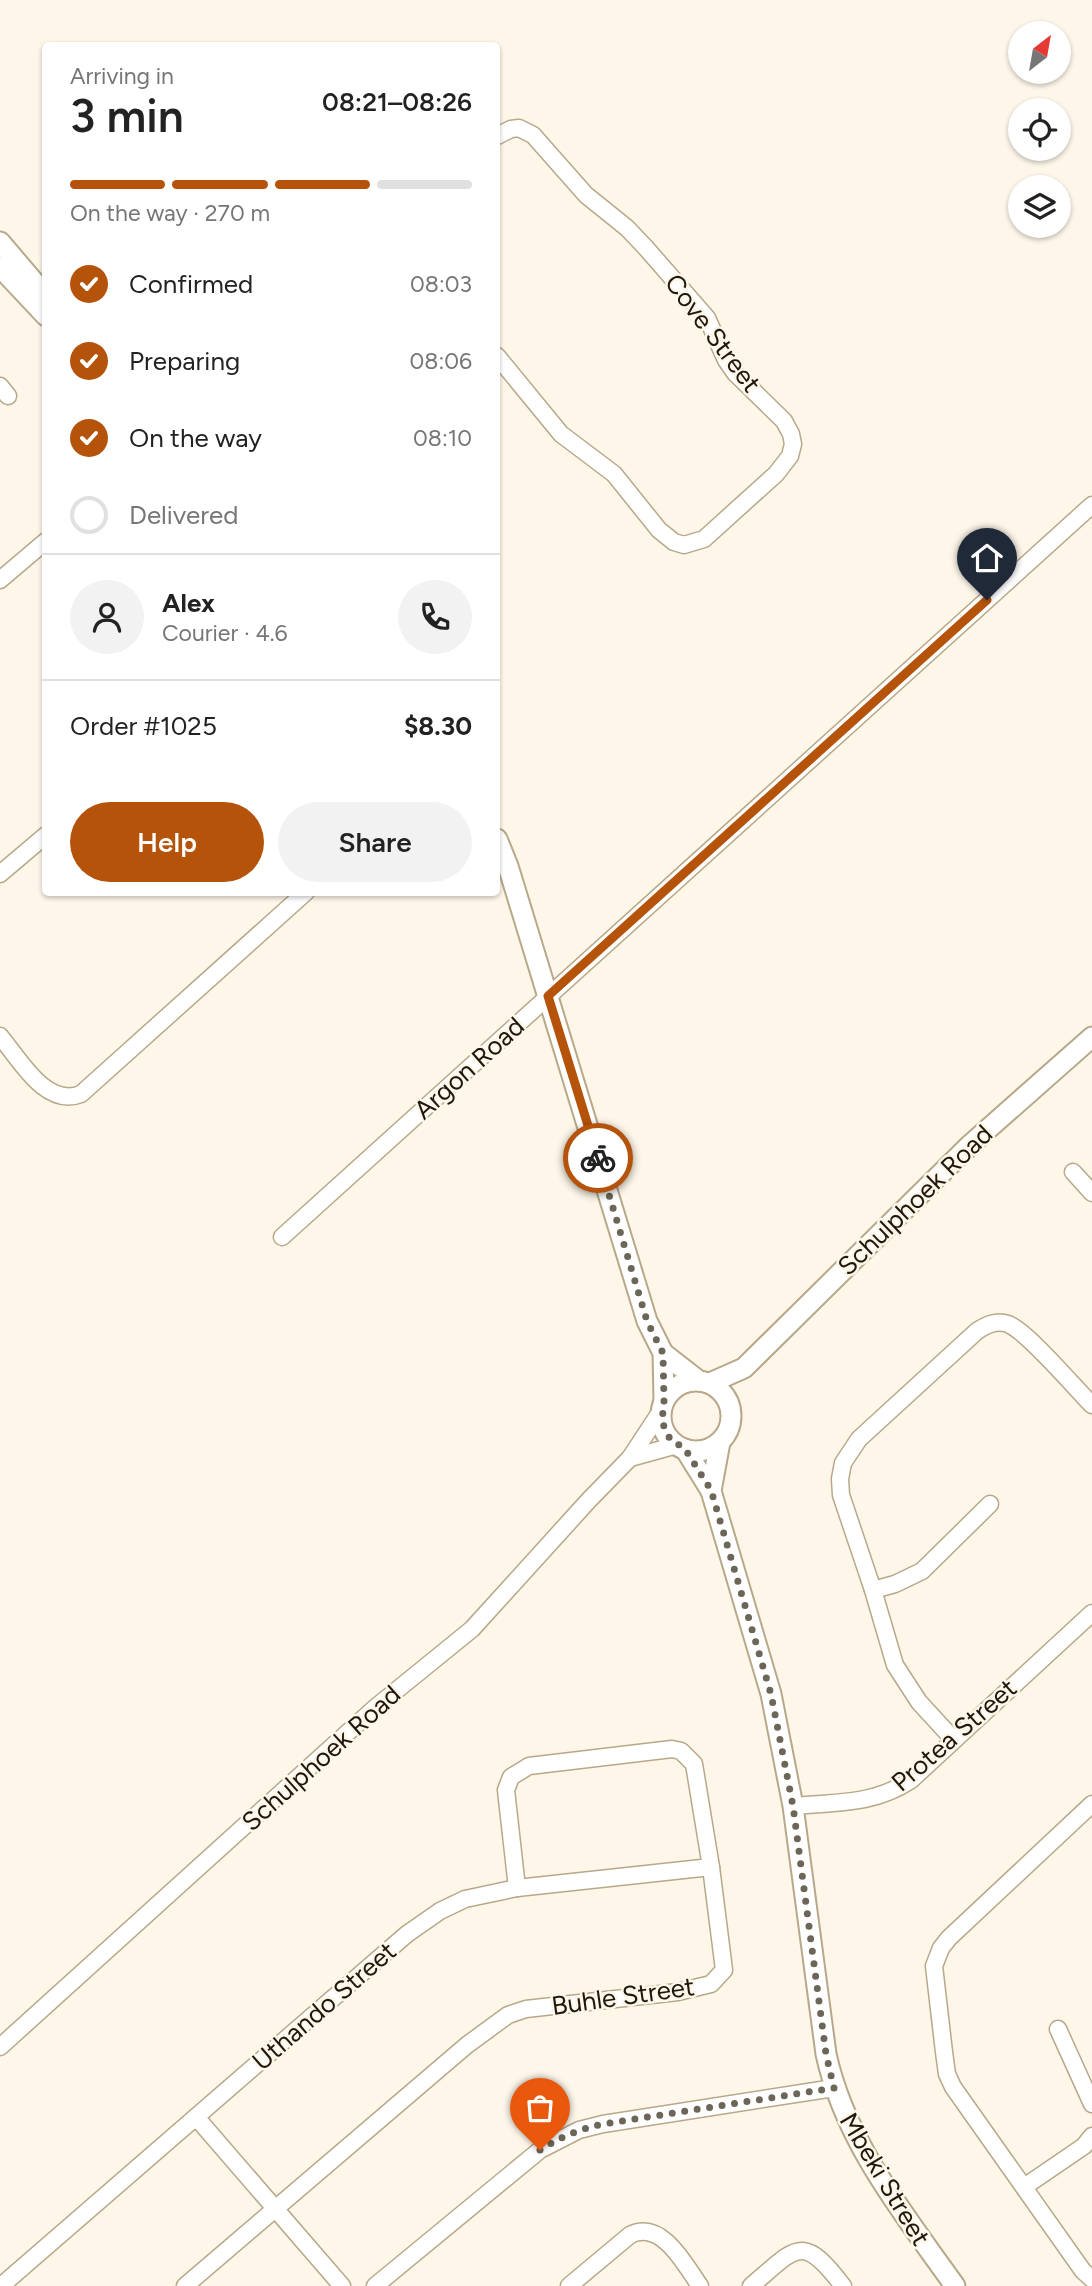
<!DOCTYPE html>
<html lang="en">
<head>
<meta charset="utf-8">
<style>
	:root { --surface:#fff; --page:#f2f2f2; --text:#222; --muted:#767676; --line:#e0e0e0; --accent:#b45309 }
	body { margin:0; font-family:Figtree,sans-serif; background:var(--page); color:var(--text); height:100vh; display:flex; flex-direction:column; font-size:26px; white-space:nowrap }
	* { box-sizing:border-box; margin:0 }
	p { font-size:23px; color:var(--muted) }
	.icon { flex:none; width:38px; height:38px; fill:none; stroke:currentColor; stroke-width:2; stroke-linecap:round; stroke-linejoin:round }
	.map { position:relative; flex:1; overflow:hidden }
	.details { position:absolute; left:42px; top:42px; width:458px; height:854px; display:flex; flex-direction:column; background:var(--surface); border-radius:7px; box-shadow:0 2px 5px #0004 }
	.details>* { flex:none }
	.needle { width:46px; rotate:31deg }
	.tools { position:absolute; left:1008px; top:21px; display:grid; gap:14px }
	.tools a { display:grid; place-items:center; width:63px; height:63px; border-radius:50%; background:var(--surface); box-shadow:0 2px 5px #0004; font-size:35px }
	.pin { position:absolute; display:grid; place-items:center; width:60px; height:60px; color:#fff; margin:-72px -30px; border-radius:50% 50% 50% 0; rotate:-45deg; box-shadow:0 0 7px #0007 }
	.pin .icon { rotate:45deg }
	.courier { position:absolute; display:grid; place-items:center; width:70px; height:70px; margin:-35px; border:5px solid #b45309; border-radius:50%; background:#fff; color:#222; box-shadow:0 2px 9px #0007 }
	.overview em { font-style:normal; font-weight:600 }
	.overview div { display:flex; flex-direction:column-reverse }
	.overview { display:flex; align-items:center; justify-content:space-between; height:119px; padding:0 28px }
	h1 { font-size:46px; font-weight:600; line-height:52px }
	.bar { display:grid; grid-template-columns:repeat(4,1fr); gap:10px 7px; align-content:center; height:84px; padding:0 28px }
	.bar i { height:9px; border-radius:5px; background:var(--line) }
	.bar .current { background:var(--accent) }
	.bar p { grid-column:span 4 }
	.line { display:flex; align-items:center; gap:18px; padding:0 28px; border-top:2px solid var(--line) }
	.line div { flex:1 }
	.round { display:grid; place-items:center; flex:none; width:74px; height:74px; border-radius:37px; background:var(--page) }
	ol { padding:0 28px; list-style:none }
	li { display:flex; align-items:center; gap:21px; height:77px }
	li p { margin-inline-start:auto }
	li .icon { padding:7px; border-radius:50%; background:var(--accent); color:#fff; stroke-width:4 }
	li:last-child { color:var(--muted) }
	li i { width:38px; height:38px; border:4px solid var(--line); border-radius:50% }
	.button { display:flex; gap:14px; margin-top:auto; padding:14px 28px }
	.button a { flex:1; height:80px; border-radius:42px; background:var(--accent); color:#fff; font-size:28px; font-weight:600; line-height:80px; text-align:center }
	.button a+a { background:var(--page); color:var(--text) }
	.map>svg:first-child { display:block }
</style>
</head>
<body>
<div class="map">
<svg width="1092" height="2286" viewBox="0 0 1092 2286">
	<rect width="100%" height="100%" fill="#fdf6e9"/>
	<g fill="none" stroke-linecap="round" stroke-linejoin="round">
		<g stroke="#b8a889" stroke-width="19">
			<g id="minor">
				<polyline points="497,136 511,129 519,128 533,135 586,195 627,228 646,248 707,318 726,360 735,373 784,421 791,434 793,444 790,456 776,474 704,539 684,545 674,542 659,530 614,474 561,434 497,356"/>
				<polyline points="0,386 8,396"/>
				<polyline points="0,580 46,541"/>
				<polyline points="0,874 46,835"/>
				<path d="M0 1036C20 1060 46 1108 81 1094L306 892"/>
				<polyline points="1073,1172 1092,1193"/>
				<polyline points="282,1237 1092,505"/>
				<polyline points="630,1458 677,1445"/>
				<polyline points="873,1590 895,1584 922,1571 990,1504"/>
				<path d="M953 1739 919 1702 895 1665 873 1590 841 1495 840 1479 843 1463 859 1439 977 1331C986 1325 996 1320 1008 1324 1027 1331 1075 1388 1092 1405"/>
				<polyline points="1092,1804 949,1938 941,1948 934,1966 944,2052 947,2074 953,2087 1083,2271 1092,2279"/>
				<path d="M793 1806C837 1802 873 1805 911 1780L1092 1613"/>
				<polyline points="1058,2029 1092,2104"/>
				<polyline points="0,2047 376,1707 472,1629 589,1500 630,1458 661,1411"/>
				<polyline points="196,2117 342,2286"/>
				<polyline points="1024,2187 1084,2146 1092,2136"/>
				<polyline points="1,2286 407,1934 440,1911 465,1899 517,1888 711,1867"/>
				<polyline points="185,2286 467,2045 508,2015 526,2009 678,1992 711,1984 724,1970 711,1867 694,1764 681,1751 672,1749 529,1766 511,1777 506,1790 517,1888"/>
				<polyline points="375,2286 540,2150 579,2130 603,2124 834,2088"/>
				<path d="M569 2286 630 2235C662 2219 685 2265 700 2286"/>
				<path d="M751 2286C797 2247 802 2232 843 2286"/>
			</g>
		</g>
		<g stroke="#b8a889" stroke-width="23">
			<g id="tertiary">
				<polyline points="0,242 46,296"/>
				<polyline points="0,267 46,316"/>
				<polyline points="497,839 508,866 647,1321 663,1353 664,1401"/>
				<polyline points="663,1353 699,1381"/>
				<circle cx="696" cy="1416" r="35"/>
				<polyline points="710,1383 744,1368 971,1144 1092,1037"/>
				<path d="M685 1449 711 1491 771 1694 793 1806 826 2054C845 2142 904 2214 955 2286"/>
				<polyline points="711,1491 720,1442"/>
			</g>
		</g>
		<use href="#minor" stroke="#fff" stroke-width="16"/>
		<use href="#tertiary" stroke="#fff" stroke-width="19"/>
	</g>
	<g fill="none" stroke-linecap="round" stroke-linejoin="round">
		<path stroke="#6c6659" stroke-width="7" stroke-dasharray="0 12.6" d="M540 2150C560 2137 580 2129 603 2124L834 2088 826 2054 793 1806 771 1694 711 1490 685 1449 670 1439 662 1422 664 1401 663 1353 647 1321 598 1158"/>
		<polyline stroke="#b45309" stroke-width="9" points="598,1158 548,996 987,600"/>
	</g>
	<g text-anchor="middle" stroke-width="5" stroke-linejoin="round" paint-order="stroke">
		<g font-size="26" fill="#1e180c" stroke="#fdf6e9">
			<text transform="translate(713 333) rotate(53)" y="9">Cove Street</text>
			<text transform="translate(469 1068) rotate(-42)" y="9">Argon Road</text>
			<text transform="translate(915 1200) rotate(-44)" y="9">Schulphoek Road</text>
			<text transform="translate(954 1735) rotate(-41)" y="9">Protea Street</text>
			<text transform="translate(321 1758) rotate(-42)" y="9">Schulphoek Road</text>
			<text transform="translate(623 1996) rotate(-8)" y="9">Buhle Street</text>
			<text transform="translate(324 2006) rotate(-41)" y="9">Uthando Street</text>
			<text transform="translate(885 2179) rotate(59)" y="9">Mbeki Street</text>
		</g>
	</g>
</svg>
<div class="tools">
<a><svg class="needle" viewBox="-14 -14 28 28"><path d="M0-13l5 13h-10z" fill="#e53935"/><path d="M0 13l5-13h-10z" fill="#767676"/></svg></a>
<a><svg class="icon" aria-label="locate" viewBox="0 0 24 24"><circle cx="12" cy="12" r="6"/><path d="M12 2v4M12 18v4M2 12h4M18 12h4"/></svg></a>
<a><svg class="icon" aria-label="layers" viewBox="0 0 24 24"><path d="M12 4l9 5-9 5-9-5zM3 14l9 5 9-5"/></svg></a>
</div>
<div class="pin" style="left:540px;top:2150px;background:#ea580c"><svg class="icon" aria-label="bag" viewBox="0 0 24 24"><path d="M5 8h14l-1 12H6zM9 8a3 3 0 0 1 6 0"/></svg></div>
<div class="pin" style="left:987px;top:600px;background:#1f2937"><svg class="icon" aria-label="home" viewBox="0 0 24 24"><path d="M3 11l9-7 9 7M6 9v11h12V9"/></svg></div>
<div class="courier" style="left:598px;top:1158px"><svg class="icon" aria-label="bike" viewBox="0 0 24 24"><circle cx="6" cy="16" r="4"/><circle cx="18" cy="16" r="4"/><path d="M6 16l4-8h5l3 8M10 8l3 8H6M13 5h3"/></svg></div>
<section class="details">
<div class="overview"><div><h1>3 min</h1><p>Arriving in</p></div><em>08:21–08:26</em></div>
<div class="bar"><i class="current"></i><i class="current"></i><i class="current"></i><i></i><p>On the way · 270 m</p></div>
<ol>
<li><svg class="icon" aria-label="check" viewBox="0 0 24 24"><path d="M5 12l5 5 9-10"/></svg>Confirmed<p>08:03</p></li>
<li><svg class="icon" aria-label="check" viewBox="0 0 24 24"><path d="M5 12l5 5 9-10"/></svg>Preparing<p>08:06</p></li>
<li><svg class="icon" aria-label="check" viewBox="0 0 24 24"><path d="M5 12l5 5 9-10"/></svg>On the way<p>08:10</p></li>
<li><i></i>Delivered</li>
</ol>
<div class="line" style="height:126px"><a class="round"><svg class="icon" aria-label="person" viewBox="0 0 24 24"><circle cx="12" cy="8" r="4"/><path d="M4 21q1-7 8-7t8 7"/></svg></a><div><b>Alex</b><p>Courier · 4.6</p></div><a class="round"><svg class="icon" aria-label="phone" viewBox="0 0 24 24"><path d="M5 4h4l2 5-3 2q2 4 5 5l2-3 5 2v4C11 20 4 13 5 4z"/></svg></a></div>
<div class="line" style="height:91px"><div>Order #1025</div><b>$8.30</b></div>
<div class="button"><a>Help</a><a>Share</a></div>
</section>
</div>
</body>
</html>
